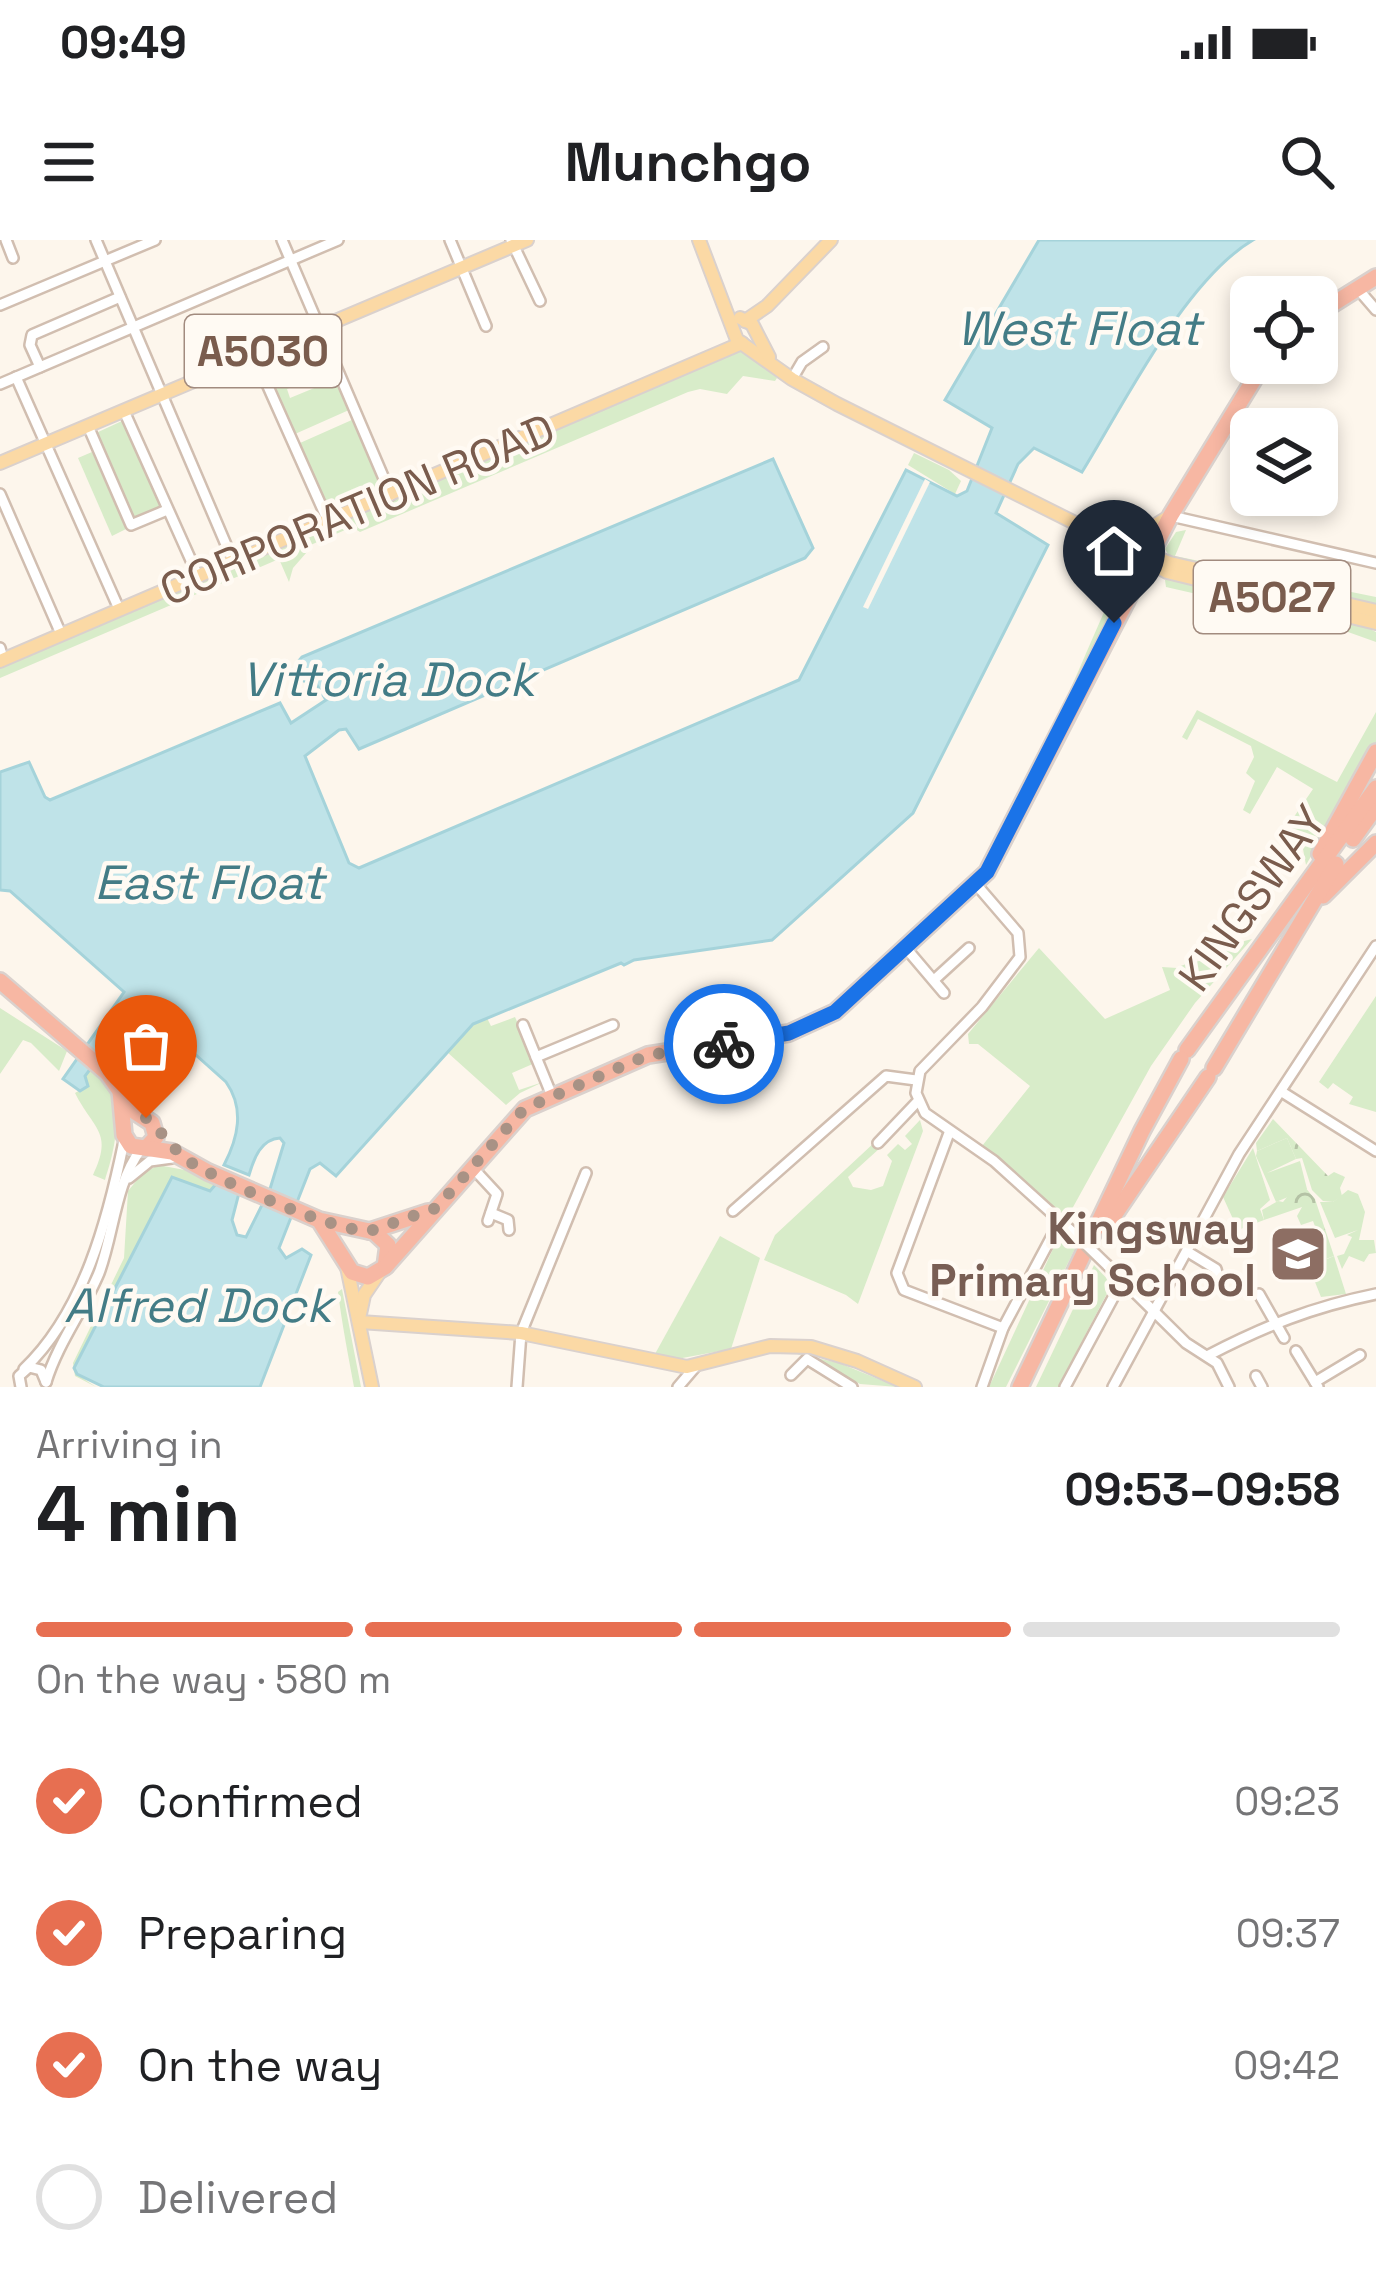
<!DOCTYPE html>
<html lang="en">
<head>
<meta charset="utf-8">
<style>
	:root { --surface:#fff; --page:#f6f6f6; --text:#202124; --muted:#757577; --line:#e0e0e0; --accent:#e76f51 }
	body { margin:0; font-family:"Space Grotesk",sans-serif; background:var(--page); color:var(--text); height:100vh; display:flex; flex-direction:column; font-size:45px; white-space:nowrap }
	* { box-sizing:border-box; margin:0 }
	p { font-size:39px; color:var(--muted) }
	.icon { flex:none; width:66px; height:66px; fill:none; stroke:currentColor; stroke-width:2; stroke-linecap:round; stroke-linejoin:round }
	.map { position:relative; height:1147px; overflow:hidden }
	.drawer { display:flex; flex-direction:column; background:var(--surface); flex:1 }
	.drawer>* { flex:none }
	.fabs { position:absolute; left:1230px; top:36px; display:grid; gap:24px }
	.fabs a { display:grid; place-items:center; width:108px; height:108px; border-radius:18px; background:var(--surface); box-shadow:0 6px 18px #0003; font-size:60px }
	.pin { position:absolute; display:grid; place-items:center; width:102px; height:102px; color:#fff; margin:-123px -51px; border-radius:50% 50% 50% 0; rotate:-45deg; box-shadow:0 0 12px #0007 }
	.pin .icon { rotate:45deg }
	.courier { position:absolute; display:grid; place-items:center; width:120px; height:120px; margin:-60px; border:9px solid #1a73e8; border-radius:50%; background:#fff; color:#222; box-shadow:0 3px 15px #0007 }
	.head em { font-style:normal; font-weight:600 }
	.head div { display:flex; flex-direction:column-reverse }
	.head { display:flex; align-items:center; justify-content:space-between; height:204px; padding:0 36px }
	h1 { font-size:78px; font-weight:600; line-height:90px }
	.bar { display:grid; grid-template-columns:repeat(4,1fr); gap:18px 12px; align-content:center; height:144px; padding:0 36px }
	.bar i { height:15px; border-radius:9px; background:var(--line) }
	.bar .current { background:var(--accent) }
	.bar p { grid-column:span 4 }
	ol { padding:0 36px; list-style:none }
	li { display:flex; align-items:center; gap:36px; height:132px }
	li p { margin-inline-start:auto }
	li .icon { padding:12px; border-radius:50%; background:var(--accent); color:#fff; stroke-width:4 }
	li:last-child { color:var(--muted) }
	li i { width:66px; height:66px; border:6px solid var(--line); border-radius:50% }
	.status { display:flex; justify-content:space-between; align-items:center; height:84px; padding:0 60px; background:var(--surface); direction:ltr }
	.status svg { height:33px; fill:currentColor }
	header { display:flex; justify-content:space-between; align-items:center; height:156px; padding:0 36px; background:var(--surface); font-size:54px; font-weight:600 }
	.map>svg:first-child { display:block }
</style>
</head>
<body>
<div class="status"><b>09:49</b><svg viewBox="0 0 49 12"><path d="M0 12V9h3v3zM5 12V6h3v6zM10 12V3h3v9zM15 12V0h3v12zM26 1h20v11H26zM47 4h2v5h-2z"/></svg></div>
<header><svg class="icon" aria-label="menu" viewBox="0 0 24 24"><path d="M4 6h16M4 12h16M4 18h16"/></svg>Munchgo<svg class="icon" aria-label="search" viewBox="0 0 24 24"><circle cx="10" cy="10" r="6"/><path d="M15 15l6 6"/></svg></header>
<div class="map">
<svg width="1376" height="1147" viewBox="0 0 1376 1147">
	<defs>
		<pattern id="forest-crowns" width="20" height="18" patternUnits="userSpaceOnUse" patternTransform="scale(3)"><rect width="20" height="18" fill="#d8ecc9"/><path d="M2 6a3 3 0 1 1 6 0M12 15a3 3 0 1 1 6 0" fill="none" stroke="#b4c2a5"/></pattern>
	</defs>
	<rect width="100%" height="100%" fill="#fdf6ec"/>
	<g fill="#d8ecc9">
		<polygon points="318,99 331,130 287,149 290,158 336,139 349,170 295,194 264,122"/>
		<polygon points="745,109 777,138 775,141 743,136 727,154 700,149 688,152 360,292 352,287 306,307 307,312 293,328 289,342 279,319 0,438 0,427"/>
		<polygon points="354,179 384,251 331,274 300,203"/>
		<polygon points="122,181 161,267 135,279 96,193"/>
		<polygon points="92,212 126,289 112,296 78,218"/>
		<polygon points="914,213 949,230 961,241 955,254 908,225"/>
		<polygon points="1186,290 1175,316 1376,357 1376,366 1171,319 1165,309 1176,292"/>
		<polygon points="1171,339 1364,386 1376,392 1376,402 1292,372 1289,380 1271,371 1166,347 1165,340"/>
		<polygon points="1118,340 1124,345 1055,490 1053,489"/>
		<polygon points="1197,470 1337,542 1376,472 1376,505 1306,625 1303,609 1287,587 1313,549 1277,527 1250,574 1243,570 1255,541 1246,533 1254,517 1251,506 1198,479 1187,500 1182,497"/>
		<path d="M1252 699 1195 763 1151 826 1067 978 982 906 1030 846 978 804H969L968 794 1039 708 1105 779 1170 750 1162 727 1177 728C1187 722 1194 723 1206 719 1223 712 1233 703 1252 699Z"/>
		<polygon points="1376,756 1376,872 1349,864 1353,857 1333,843 1328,849 1319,842"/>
		<polygon points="0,768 67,811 59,831 31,803 23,800 0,834"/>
		<polygon points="515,777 535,823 512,833 519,850 543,842 520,853 506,865 447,812 473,784 487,778 491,786"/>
		<path d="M90 829C128 853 117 904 105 940L93 935C114 892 93 889 75 853L87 846 85 836Z"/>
		<polygon points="920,880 923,891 858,1064 846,1055 764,1020 775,995 875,902 880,908 848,937 853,947 871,950 883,946 892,921 887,915 898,904 905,910 912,904 905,896"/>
		<polygon points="1287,898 1296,919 1267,933 1300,921 1307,949 1276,962 1256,916 1257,911"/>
		<polygon points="1253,908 1270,960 1260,969 1264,980 1238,990 1223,957"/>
		<polygon points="158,925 185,930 216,944 210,951 172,937 77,1125 75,1133 96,1147 75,1136 73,1123 124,1018 128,951 142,934"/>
		<polygon points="1348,950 1358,954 1365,972 1359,1000 1374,1000 1376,1013 1369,1014 1364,1022 1349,1016 1342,1029 1337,1016 1344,1014 1352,997 1347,995 1358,990 1335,998 1320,962 1333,962"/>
		<polygon points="720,996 760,1018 731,1109 677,1119 655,1114"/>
		<polygon points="1064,996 1076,1007 1006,1147 989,1147 1058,998"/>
		<polygon points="1324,1013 1327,1019 1334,1016 1346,1054 1321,1057 1309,1027 1304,1034 1300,1023"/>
		<polygon points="1094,1025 1112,1044 1058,1147 1036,1147"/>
		<path d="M342 1049 361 1147H354C348 1114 342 1084 338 1052Z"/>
		<polygon points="794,1113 839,1123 898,1147 860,1144 821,1122"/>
	</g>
	<g fill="url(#forest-crowns)">
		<polygon points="1273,879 1328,936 1334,932 1345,937 1340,948 1342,956 1333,962 1323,961 1312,950 1302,918 1296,919 1287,898 1257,911 1256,903"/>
		<polygon points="1304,946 1315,959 1334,1016 1326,1019 1320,1003 1325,999 1319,997 1313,981 1301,985 1297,976 1302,967 1264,980 1262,970 1278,961 1283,962 1291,952"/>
	</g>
	<path fill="#bfe3e8" stroke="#a5d3da" stroke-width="3" d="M1039 0H1253C1185 40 1124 164 1082 232L1034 208 1018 224 996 273 1048 305 913 573 772 700 634 720 624 725 621 723 473 784 336 936 320 923 310 929 279 1008 286 1018 302 1009 311 1015 260 1147H104L77 1134 74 1128 172 937 210 951 216 944 239 953 232 980 237 995 246 997 270 949 284 903 280 898C261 899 254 918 249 935L224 925C238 898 245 869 226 842L139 764 85 836 88 846 80 851 63 839 124 752 10 651 0 650V532L29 522 45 557 50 560 280 463 291 483 326 460 315 442 304 441 297 423 302 417 773 219 813 308 805 318 359 509 346 489 339 490 305 516 349 623 359 628 799 440 906 230 957 256 967 251 992 188 945 160Z"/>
	<polygon fill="#fdf6ec" points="925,239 930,242 868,369 863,367"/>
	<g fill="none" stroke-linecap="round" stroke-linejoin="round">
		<g stroke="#d1beb0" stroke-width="14">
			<g id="minor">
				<polyline points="6,0 13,18"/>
				<polyline points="96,0 233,321"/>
				<polyline points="282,0 391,255"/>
				<polyline points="450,0 486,86"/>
				<polyline points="511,0 540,61"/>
				<polyline points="1357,48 1376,70"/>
				<polyline points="0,65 155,0"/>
				<polyline points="254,115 328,281"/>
				<polyline points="40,127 30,105 32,95 120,57"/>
				<polyline points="16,137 119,369"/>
				<polyline points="792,139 802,122 823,107"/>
				<polyline points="0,144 338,0"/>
				<polyline points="124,171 198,336"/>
				<polyline points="1231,177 1249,187 1295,183"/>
				<polyline points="88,186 131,285 167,270"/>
				<polyline points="0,254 61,394"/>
				<polyline points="1171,276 1376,323"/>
				<polyline points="0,408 3,419"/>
				<polyline points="975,643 1018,693 1020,717 982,767 920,831 916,853 925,873 994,921 1077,996"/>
				<polyline points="905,707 944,753"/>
				<polyline points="934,740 969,708"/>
				<polyline points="523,785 536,817 613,785"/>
				<polyline points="536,817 552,856"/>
				<polyline points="1282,852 1376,911"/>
				<polyline points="949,893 897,1033 904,1050 1003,1088"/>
				<polyline points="878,903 918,861"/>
				<polyline points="472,927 497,954 488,981"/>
				<polyline points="129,938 150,921 172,918"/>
				<polyline points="733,971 886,836 916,840"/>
				<polyline points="491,973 508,980 509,990"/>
				<polyline points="1188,1012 1216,1029 1219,1041"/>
				<polyline points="1107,1025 1186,1103 1217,1123 1229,1147"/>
				<polyline points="1259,1054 1284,1098"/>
				<polyline points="1296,1111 1318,1147"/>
				<path d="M1207 1116C1265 1086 1312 1067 1376 1054"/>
				<path d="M24 1129C84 1072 108 979 124 901"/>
				<polyline points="791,1135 807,1119 852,1147"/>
				<polyline points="1256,1136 1262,1147"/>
				<path d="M46 1142C58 1103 83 1071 99 1033 114 993 115 944 141 909"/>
				<polyline points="1315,1142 1360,1115"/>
				<polyline points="21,1147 19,1136 29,1127 41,1130 46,1142"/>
				<polyline points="517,1147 521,1093 586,933"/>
				<polyline points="678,1147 696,1126"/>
				<polyline points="982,1147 1003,1088 1060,981"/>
				<polyline points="1065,1147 1122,1041"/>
				<polyline points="1113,1147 1239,914 1376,706"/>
			</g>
		</g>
		<g stroke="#dad1cd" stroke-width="16">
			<g id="major">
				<polyline points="699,0 737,100 792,139 837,164 1107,299 1167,332 1376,383"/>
				<polyline points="740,78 752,84 769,117"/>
				<polyline points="745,81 767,66 831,0"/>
				<polyline points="0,223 527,0"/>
				<polyline points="1120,298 1144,292 1167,278"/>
				<polyline points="1114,301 1170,323 1376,371"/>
				<polyline points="0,421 742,103"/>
				<polyline points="347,1027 372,1147"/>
				<polyline points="360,1074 364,1055 379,1033"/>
				<polyline points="360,1082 521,1093 687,1127 770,1106 811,1107 857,1121 915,1147"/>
			</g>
		</g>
		<g stroke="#dad1cd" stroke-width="20">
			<g id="highway">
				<polyline points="1317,74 1376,37"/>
				<polyline points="1353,599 1376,567"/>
				<polyline points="1320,614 1376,512"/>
				<polyline points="1323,656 1376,603"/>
				<polyline points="0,741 107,833 135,872 152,883 156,897 146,908"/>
				<polyline points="1187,810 1376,548"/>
				<polyline points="1214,828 1336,624"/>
				<polyline points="120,851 124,895 131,906 172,912 208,932 319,980 374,992 388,1005 385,1027 368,1037 352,1032 319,980"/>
				<polyline points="1113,977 1208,837"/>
				<polyline points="370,991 428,972"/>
				<polyline points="386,1026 525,869 648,815 789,793 835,772 987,632 1171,275 1264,123"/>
				<polyline points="1020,1147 1142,891 1181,819"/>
			</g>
		</g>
		<use href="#minor" stroke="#fff" stroke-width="9"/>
		<use href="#major" stroke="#fbd9a5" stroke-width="12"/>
		<use href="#highway" stroke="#f7b7a3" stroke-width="15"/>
		<g stroke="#d1beb0" stroke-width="14" stroke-linecap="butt">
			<polyline id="minor-bridge" points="1077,996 1107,1025"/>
		</g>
		<use href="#minor-bridge" stroke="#fff" stroke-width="9"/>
	</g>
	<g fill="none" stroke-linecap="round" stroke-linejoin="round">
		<path stroke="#a89285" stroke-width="12" stroke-dasharray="0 21.6" d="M146 878C161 890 171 907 186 919 213 939 339 993 370 991L436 968 524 869 648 815 724 804"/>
		<polyline stroke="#1a73e8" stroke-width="15" points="724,804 789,793 835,772 987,632 1114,383"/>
	</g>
	<defs>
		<g id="school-square" transform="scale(3)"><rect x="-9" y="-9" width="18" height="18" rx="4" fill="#8d6e63" stroke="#fffaf3"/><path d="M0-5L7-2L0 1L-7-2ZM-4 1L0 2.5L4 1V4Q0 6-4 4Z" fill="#fff"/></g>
	</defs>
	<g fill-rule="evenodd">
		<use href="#school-square" x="1298" y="1014"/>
	</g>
	<g text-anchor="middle" stroke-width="9" stroke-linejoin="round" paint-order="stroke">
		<g fill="#fffaf3" stroke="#a28b7f" stroke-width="3">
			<rect x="185" y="75" width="156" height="72" rx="9"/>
			<rect x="1194" y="321" width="156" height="72" rx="9"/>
		</g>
		<g font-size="42" font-weight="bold" fill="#7a5c4d">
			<text x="263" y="126">A5030</text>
			<text x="1272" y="372">A5027</text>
		</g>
		<g font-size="45" fill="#7a5c4d" stroke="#fffaf3">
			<text transform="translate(357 269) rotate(-23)" y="16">CORPORATION ROAD</text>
			<text transform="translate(1252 658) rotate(-54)" y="16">KINGSWAY</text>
		</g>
		<g font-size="45" font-weight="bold" fill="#785e54" stroke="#fffaf3" text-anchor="end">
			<text x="1256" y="1004">Kingsway<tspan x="1256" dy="52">Primary School</tspan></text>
		</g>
		<g font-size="48" font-style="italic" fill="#437c86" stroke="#fffaf3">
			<text x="1079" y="105">West Float</text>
			<text x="388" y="456">Vittoria Dock</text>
			<text x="209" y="659">East Float</text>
			<text x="198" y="1082">Alfred Dock</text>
		</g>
	</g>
</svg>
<div class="fabs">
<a><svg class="icon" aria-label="locate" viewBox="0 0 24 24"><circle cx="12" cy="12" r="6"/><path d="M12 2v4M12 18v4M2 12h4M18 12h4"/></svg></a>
<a><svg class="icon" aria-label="layers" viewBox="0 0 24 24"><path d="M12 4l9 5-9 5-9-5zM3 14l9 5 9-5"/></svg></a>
</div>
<div class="pin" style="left:146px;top:878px;background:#ea580c"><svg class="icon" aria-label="bag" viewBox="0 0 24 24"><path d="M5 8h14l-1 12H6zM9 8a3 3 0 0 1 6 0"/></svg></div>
<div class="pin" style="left:1114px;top:383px;background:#1f2937"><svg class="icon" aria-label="home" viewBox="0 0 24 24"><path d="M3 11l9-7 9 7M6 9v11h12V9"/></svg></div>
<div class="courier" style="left:724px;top:804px"><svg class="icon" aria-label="bike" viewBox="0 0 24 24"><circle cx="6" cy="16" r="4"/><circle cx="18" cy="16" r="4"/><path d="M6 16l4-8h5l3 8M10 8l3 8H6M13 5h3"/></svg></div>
</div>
<section class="drawer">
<div class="head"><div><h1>4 min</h1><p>Arriving in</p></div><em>09:53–09:58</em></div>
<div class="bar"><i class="current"></i><i class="current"></i><i class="current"></i><i></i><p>On the way · 580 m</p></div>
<ol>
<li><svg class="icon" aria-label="check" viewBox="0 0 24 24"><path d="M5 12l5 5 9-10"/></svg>Confirmed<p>09:23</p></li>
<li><svg class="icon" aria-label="check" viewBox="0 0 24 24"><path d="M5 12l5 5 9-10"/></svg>Preparing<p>09:37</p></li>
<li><svg class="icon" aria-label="check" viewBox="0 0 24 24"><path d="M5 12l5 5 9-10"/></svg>On the way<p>09:42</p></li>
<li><i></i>Delivered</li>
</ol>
</section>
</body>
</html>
